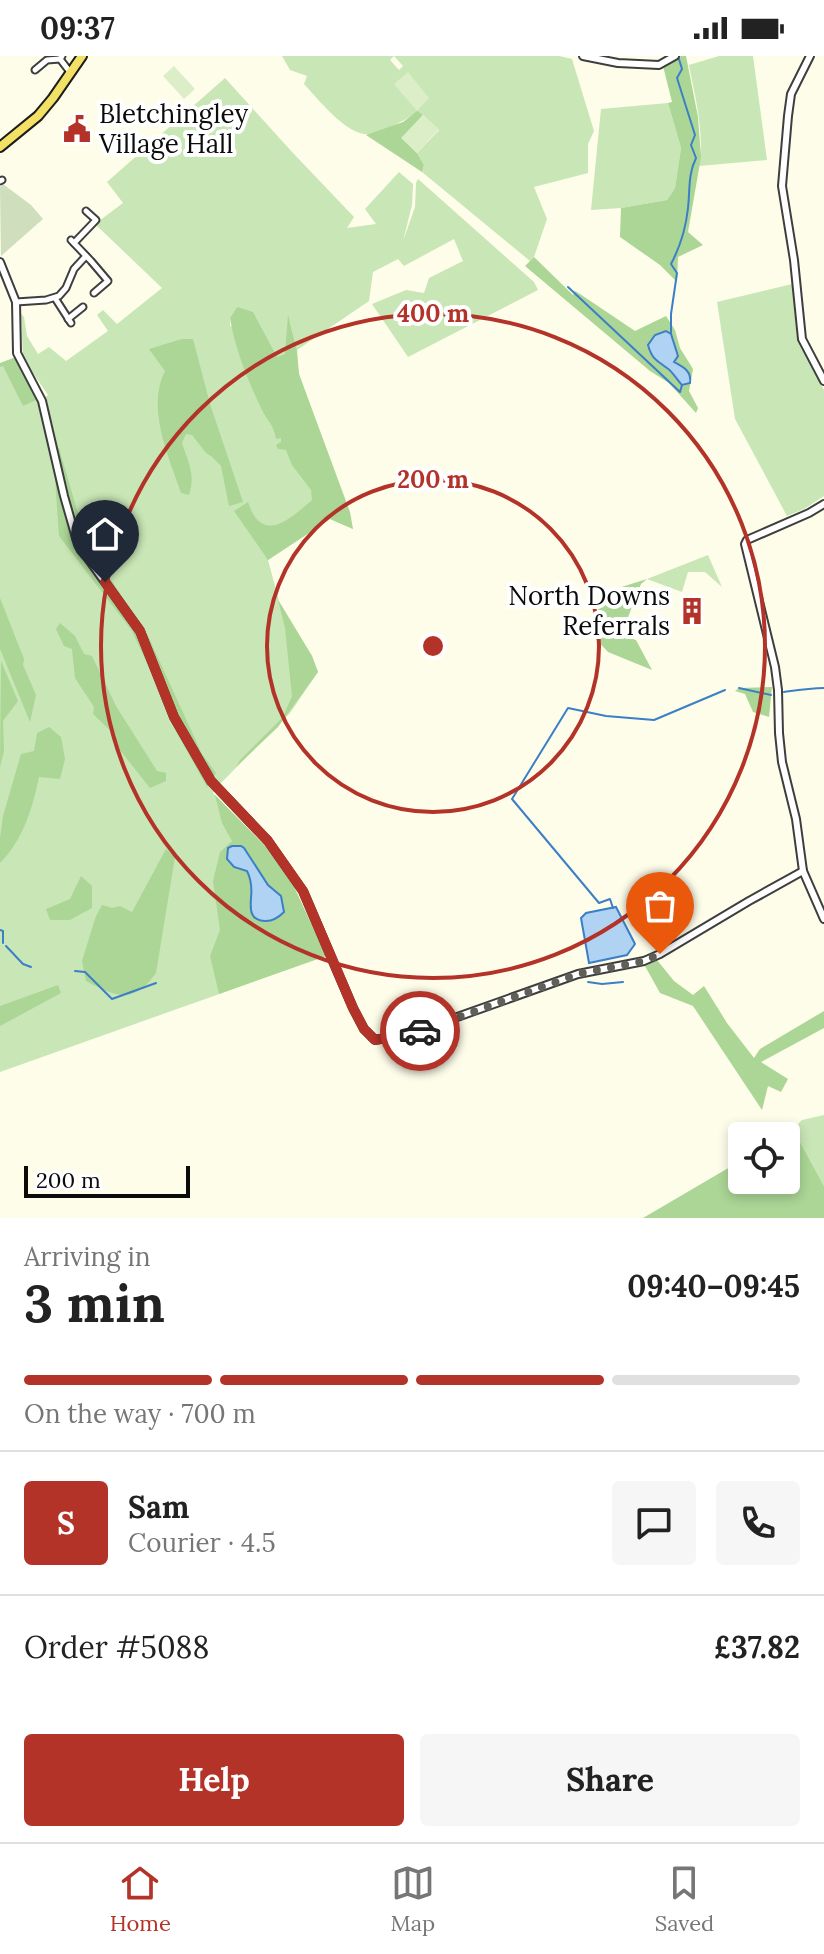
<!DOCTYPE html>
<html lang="en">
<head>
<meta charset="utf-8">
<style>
	:root { --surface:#fff; --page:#f6f6f6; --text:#222; --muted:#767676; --line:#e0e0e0; --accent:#b43329 }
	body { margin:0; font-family:Lora,serif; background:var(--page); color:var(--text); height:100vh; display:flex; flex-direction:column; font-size:30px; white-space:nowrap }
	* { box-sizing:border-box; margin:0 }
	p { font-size:26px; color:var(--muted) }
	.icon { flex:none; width:44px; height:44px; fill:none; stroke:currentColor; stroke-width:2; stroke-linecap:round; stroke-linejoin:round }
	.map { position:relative; height:1162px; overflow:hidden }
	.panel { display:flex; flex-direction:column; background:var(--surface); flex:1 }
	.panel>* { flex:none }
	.buttons { position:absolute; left:728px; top:1066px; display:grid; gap:16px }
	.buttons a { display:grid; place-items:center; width:72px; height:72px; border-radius:8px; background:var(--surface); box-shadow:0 4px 12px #0003; font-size:40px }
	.scale { position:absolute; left:24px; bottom:20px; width:166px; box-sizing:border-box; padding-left:8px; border:4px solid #0b0b0b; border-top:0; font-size:22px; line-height:28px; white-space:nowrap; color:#0b0b0b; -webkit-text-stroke:6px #fff; paint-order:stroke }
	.pin { position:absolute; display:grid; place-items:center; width:68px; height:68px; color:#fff; margin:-82px -34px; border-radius:50% 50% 50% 0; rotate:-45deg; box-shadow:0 0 8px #0007 }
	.pin .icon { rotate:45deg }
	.courier { position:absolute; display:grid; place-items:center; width:80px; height:80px; margin:-40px; border:6px solid #b43329; border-radius:50%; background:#fff; color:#222; box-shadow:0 2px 10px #0007 }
	.head em { font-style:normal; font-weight:700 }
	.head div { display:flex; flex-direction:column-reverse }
	.head { display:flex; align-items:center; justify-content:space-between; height:136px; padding:0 24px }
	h1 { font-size:52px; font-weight:700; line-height:60px }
	.bar { display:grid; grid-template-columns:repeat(4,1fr); gap:12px 8px; align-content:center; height:96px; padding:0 24px }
	.bar i { height:10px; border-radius:6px; background:var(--line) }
	.bar .selected { background:var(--accent) }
	.bar p { grid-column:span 4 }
	.line { display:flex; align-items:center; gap:20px; padding:0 24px; border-top:2px solid var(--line) }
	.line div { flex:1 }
	.round { display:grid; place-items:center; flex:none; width:84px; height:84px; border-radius:8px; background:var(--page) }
	.primary-button { display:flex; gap:16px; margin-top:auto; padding:16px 24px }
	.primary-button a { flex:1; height:92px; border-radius:8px; background:var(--accent); color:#fff; font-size:32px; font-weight:700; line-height:92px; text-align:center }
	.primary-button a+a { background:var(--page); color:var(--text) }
	.status { display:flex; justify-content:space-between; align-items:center; height:56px; padding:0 40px; background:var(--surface); direction:ltr }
	.status svg { height:22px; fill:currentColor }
	.dock { display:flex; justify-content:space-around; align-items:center; height:112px; border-top:2px solid var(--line); background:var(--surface); font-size:22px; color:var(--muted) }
	.dock a { display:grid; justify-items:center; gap:4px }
	.dock .selected { color:var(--accent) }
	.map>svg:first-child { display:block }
</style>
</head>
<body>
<div class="status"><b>09:37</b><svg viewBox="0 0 49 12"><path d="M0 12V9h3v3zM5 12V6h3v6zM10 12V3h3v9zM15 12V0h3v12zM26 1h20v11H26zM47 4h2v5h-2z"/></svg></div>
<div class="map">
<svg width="824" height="1162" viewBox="0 0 824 1162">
	<rect width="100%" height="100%" fill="#fefdea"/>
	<g fill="#c9e6b6" fill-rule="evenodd">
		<path d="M282 0H394L390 4 399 14 403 10 394 0H559L572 3 594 75 588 88V117L534 131 547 163 534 201 530 205 422 116 424 109 417 97 439 74 423 59 417 56C405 64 378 80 364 78 343 75 318 43 304 28L307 20 290 14Z"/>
		<path d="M719 0H753L767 104 699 110C705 77 695 41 689 9Z"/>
		<path d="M225 22 293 97 354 161 347 172 376 168 365 153 399 116 413 128 412 149 403 185 415 151 416 127 418 123 534 226 538 234 408 301 372 248 406 234 424 237 429 222 463 205 454 183 404 210 398 203 373 216 369 245 297 294 289 263 299 318 353 473 330 463 268 504 279 545 312 600 318 616 290 657 218 730 213 737 266 791 290 822 326 900 0 1016V308L16 301 44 342 48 339 23 302 21 258 24 261 27 280 38 298 49 291 66 305 108 275 97 259 103 254 117 268 162 232 95 168 123 147 107 126ZM237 251 265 281 230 270V262Z"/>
		<polygon points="668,47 681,92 675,132 667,144 621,152 591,154 601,53"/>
		<polygon points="792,228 797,282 824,334 824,440 804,453 787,460 735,363 717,246"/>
		<polygon points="708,499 722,531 705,516 688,516 682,536 647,523"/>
		<polygon points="824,1059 824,1130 793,1073 802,1064"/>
	</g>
	<g fill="#abd696" fill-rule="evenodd">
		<polygon points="681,0 686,0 698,61 701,101 688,176 703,189 678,201 677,226 660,209 620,181 621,152 667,144 675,132 681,92 668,47 672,46 663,10"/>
		<polygon points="417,55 423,59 402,82 417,97 424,109 422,116 366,79 403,66"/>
		<polygon points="534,201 573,239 575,235 580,238 635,275 666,260 675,274 680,292 693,313 689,335 698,352 696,357 669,327 650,315 525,210"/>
		<path d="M237 251 253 256 277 301 285 298 288 259 297 294 299 318 350 456 353 473 330 463 268 504 234 455 248 446C262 489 289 464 312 444L311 434 292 409 286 394 278 393 276 389 281 386V382L276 383C274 369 268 366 262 354 248 325 235 293 230 262Z"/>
		<path d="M182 283H193L210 348 243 446 229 450 221 410 211 400 206 397 192 379 186 378 182 387C188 406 196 419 189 439L181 437C169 401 146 352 165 315L149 293Z"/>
		<polygon points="16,301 36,344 23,350 3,310 0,311 0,307"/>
		<polygon points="59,392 77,454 94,498 148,580 202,698 216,717 207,731 176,675 170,657 132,575 59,480 55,422 49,395"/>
		<polygon points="647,523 641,528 621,579 636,584 652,614 608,596 593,580 597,555 615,533"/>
		<polygon points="0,542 24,603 23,609 36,639 30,666 0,593"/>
		<polygon points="278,544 312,600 318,616 278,671 236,711 240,704 283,661 292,640 285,572"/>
		<polygon points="60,567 75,580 84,598 92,600 116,650 157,715 166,717 166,725 150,732 112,684 116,680 93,658 94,651 75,622 72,593 64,590 56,573"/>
		<polygon points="1,605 18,645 3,665 4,695 0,711"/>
		<polygon points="772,631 769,661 753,656 745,638 735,635 739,632"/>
		<path d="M49 671 61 681 65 703 60 723 39 721C33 751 23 784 0 807V782L3 760 21 698 34 695 37 677Z"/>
		<path d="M215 739 266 791 290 822 326 900 219 938 210 900 220 874 213 825 220 796 232 785 222 767ZM244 792 268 829 277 835 251 844C251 833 253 820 244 813Z"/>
		<path d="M166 793 175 801 156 917C133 949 117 941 86 925L82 905 96 860 102 849 112 852 120 850 132 856Z"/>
		<polygon points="81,820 92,830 92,852 70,864 50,864 46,853 70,843"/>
		<polygon points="657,904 674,925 693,939 704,930 727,967 754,1002 760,993 824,955 824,972 761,1006 788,1023 781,1036 768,1030 762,1054 693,950 660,937 645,910"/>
		<polygon points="58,929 61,937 0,970 0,950"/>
		<polygon points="793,1073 824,1130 824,1162 643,1162 742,1104 742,1124 786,1124 786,1080 782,1080"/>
	</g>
	<polygon fill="#cfdebd" points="3,128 31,149 43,163 1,200 0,131"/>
	<g fill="#dceec7">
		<polygon points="174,10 195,33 184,43 163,20"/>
		<polygon points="408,16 429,42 417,55 394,28"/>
		<polygon points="423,59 439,73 417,97 401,82"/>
	</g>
	<g fill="#b1d3f3" stroke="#3b7fc7" stroke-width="2">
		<path d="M666 275 671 278 678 300 674 306C683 311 692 315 690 327L682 329C677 324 673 316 667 312 656 304 652 303 648 289L655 279Z"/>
		<path d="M232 790H241L244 792 268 829 281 840 284 856C279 861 274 865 266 865 250 865 250 854 251 842 252 833 251 823 247 815L234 811 227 803 228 792Z"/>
		<polygon points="616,851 635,888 627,899 589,907 581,862 586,857"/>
	</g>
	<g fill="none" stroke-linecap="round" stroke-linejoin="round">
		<g stroke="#3b7fc7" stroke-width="2">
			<polyline points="568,231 680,336 682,329"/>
			<path d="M671 278V258L677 217 671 208C680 191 686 171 688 152 690 134 688 118 696 102L691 89 695 79 677 22 682 13 678 0"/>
			<polyline points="739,632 771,639"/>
			<path d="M784 636C798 634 811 632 824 632"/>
			<polyline points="613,852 610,843 599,847 512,743 568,652 606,660 654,664 725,634"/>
			<polyline points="0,874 3,875 3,887"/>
			<polyline points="6,890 23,908 31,911"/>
			<polyline points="75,915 85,916 112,943 156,927"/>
			<polyline points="588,926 602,928 623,926"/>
		</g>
		<g stroke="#3e3e3e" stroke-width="9">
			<g id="minor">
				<polyline points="62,0 60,3 70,16"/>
				<polyline points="35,14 47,4 60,3"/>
				<polyline points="0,125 2,124"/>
				<polyline points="71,184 91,205 108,225 94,237"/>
				<polyline points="74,187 96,164 86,155"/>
				<polyline points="55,242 71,267"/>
				<polyline points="16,246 46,244 59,240 66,232 74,213 86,200"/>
				<polyline points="68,263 83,251"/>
			</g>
		</g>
		<g stroke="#3e3e3e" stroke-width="10">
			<g id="tertiary">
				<polyline points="583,0 618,7 659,9 675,0"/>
				<polyline points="810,0 791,38 788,60 782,130 794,204 802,283 824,325"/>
				<polyline points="0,206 16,246 17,297 42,345 64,440 76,482 87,501 140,575 174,661 211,725 268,785 303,835 353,952 364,973 375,984 415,976 578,918 644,905 660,898 749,845 803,815"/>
				<polyline points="824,448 809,457 747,484 745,488 775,611 778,634 779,677 782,706 796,763 803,815 824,863"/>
			</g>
		</g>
		<g stroke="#1c1c1c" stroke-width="12">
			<polyline id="primary" points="0,91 38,60 53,42 82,0"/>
		</g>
		<use href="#minor" stroke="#fff" stroke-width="5"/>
		<use href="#tertiary" stroke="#fff" stroke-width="6"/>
		<use href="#primary" stroke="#f3e165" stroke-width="8"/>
	</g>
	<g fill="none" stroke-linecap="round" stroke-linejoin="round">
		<polyline stroke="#606059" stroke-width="8" stroke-dasharray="0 14.4" points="420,975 578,918 644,905 660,898"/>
		<polyline stroke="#b43329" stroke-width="10" points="105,526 140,575 174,661 211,725 268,785 303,835 353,952 364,973 375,984 420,975"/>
	</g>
	<g fill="none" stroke="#b43329" stroke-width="4">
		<circle cx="433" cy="590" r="166"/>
		<circle cx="433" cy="590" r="332"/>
	</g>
	<defs>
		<g id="civic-bare" transform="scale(2.16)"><path d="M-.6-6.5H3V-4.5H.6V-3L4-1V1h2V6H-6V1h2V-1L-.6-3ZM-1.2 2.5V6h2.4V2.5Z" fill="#b43329" stroke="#fff" stroke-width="2.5" paint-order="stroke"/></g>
		<g id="building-bare" transform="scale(2.16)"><path d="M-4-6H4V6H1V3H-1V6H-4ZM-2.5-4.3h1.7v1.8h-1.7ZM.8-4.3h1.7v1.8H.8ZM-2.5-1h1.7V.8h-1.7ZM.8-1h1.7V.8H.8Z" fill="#b43329" stroke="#fff" stroke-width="2.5" paint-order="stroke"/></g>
	</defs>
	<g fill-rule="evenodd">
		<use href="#civic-bare" x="77" y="73"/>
		<use href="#building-bare" x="692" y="555"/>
	</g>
	<g text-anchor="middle" stroke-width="8" stroke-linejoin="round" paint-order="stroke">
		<g font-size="26" fill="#0b0b0b" stroke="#fff" text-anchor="start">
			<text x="99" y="67">Bletchingley<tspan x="99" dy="30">Village Hall</tspan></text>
			<text x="670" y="549" text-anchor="end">North Downs<tspan x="670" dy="30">Referrals</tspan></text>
		</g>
	</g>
	<circle cx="433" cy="590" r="12" fill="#b43329" stroke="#fff" stroke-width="4"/>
	<g font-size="24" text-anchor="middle" font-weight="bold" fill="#b43329" stroke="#fff" stroke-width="8" stroke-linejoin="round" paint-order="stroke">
		<text x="433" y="266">400 m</text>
		<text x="433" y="432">200 m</text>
	</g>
</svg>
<div class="buttons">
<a><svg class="icon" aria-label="locate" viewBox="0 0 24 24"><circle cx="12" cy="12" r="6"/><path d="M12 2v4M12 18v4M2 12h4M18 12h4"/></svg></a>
</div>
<div class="scale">200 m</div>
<div class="pin" style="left:660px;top:898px;background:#ea580c"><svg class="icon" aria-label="bag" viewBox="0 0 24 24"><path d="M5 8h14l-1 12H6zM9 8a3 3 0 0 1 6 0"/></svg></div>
<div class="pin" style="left:105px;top:526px;background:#1f2937"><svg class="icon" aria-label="home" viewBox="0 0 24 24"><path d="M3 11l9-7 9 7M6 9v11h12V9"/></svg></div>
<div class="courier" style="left:420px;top:975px"><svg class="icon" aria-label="car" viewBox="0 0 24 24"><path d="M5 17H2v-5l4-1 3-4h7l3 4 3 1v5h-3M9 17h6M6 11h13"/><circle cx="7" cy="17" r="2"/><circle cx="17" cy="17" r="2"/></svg></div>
</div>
<section class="panel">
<div class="head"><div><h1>3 min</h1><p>Arriving in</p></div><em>09:40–09:45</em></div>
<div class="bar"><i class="selected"></i><i class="selected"></i><i class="selected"></i><i></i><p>On the way · 700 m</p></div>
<div class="line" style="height:144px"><b class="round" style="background:var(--accent);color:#fff">S</b><div><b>Sam</b><p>Courier · 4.5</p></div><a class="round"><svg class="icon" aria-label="chat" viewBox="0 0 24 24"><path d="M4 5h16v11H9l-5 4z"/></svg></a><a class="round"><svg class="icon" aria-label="phone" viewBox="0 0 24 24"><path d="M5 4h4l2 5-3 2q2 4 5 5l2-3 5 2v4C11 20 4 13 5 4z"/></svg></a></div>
<div class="line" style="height:104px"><div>Order #5088</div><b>£37.82</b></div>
<div class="primary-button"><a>Help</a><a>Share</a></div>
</section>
<nav class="dock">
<a class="selected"><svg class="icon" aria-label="home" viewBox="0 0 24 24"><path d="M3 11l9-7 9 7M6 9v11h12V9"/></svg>Home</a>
<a><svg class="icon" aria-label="map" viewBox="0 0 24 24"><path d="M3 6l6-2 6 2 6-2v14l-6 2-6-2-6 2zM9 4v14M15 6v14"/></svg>Map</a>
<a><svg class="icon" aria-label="saved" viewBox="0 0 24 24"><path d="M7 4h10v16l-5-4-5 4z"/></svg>Saved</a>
</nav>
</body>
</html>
